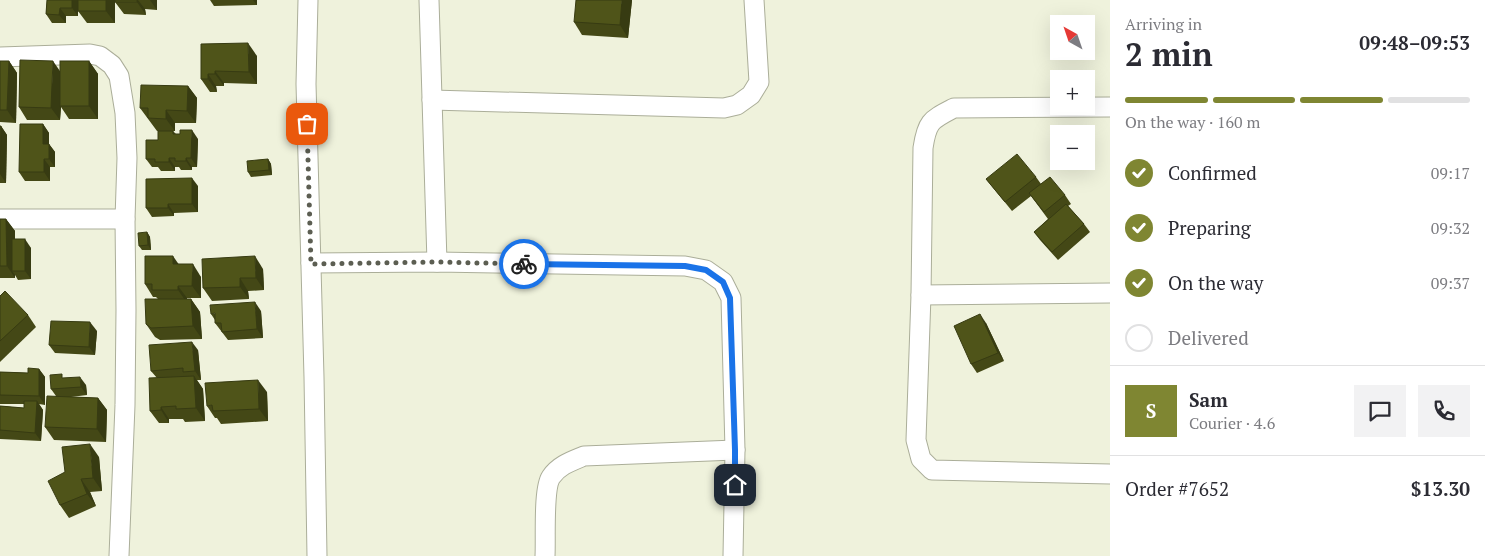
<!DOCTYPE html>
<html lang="en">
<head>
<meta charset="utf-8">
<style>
	:root { --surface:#fff; --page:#f2f2f3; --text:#2b2b33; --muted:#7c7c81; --line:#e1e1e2; --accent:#7f8632 }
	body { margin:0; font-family:"PT Serif",serif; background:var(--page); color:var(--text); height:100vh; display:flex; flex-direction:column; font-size:19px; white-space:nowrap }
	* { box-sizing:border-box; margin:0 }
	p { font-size:16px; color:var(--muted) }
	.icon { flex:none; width:28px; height:28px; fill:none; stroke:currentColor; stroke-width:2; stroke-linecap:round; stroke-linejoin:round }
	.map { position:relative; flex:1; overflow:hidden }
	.details { display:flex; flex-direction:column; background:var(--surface); width:375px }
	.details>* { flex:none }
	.needle { width:32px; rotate:320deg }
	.controls { position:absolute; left:1050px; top:15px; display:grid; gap:10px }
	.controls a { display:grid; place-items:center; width:45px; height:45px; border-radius:0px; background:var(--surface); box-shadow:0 5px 20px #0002; font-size:25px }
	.pin { position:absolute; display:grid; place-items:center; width:42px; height:42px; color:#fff; margin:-21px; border-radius:10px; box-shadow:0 2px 8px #0006 }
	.courier { position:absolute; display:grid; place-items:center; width:50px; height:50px; margin:-25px; border:4px solid #1a73e8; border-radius:50%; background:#fff; color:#222; box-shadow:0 1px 6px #0007 }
	.overview em { font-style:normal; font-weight:700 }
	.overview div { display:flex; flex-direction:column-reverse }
	.overview { display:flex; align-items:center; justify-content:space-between; height:85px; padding:0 15px }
	h1 { font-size:32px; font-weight:700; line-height:38px }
	.bar { display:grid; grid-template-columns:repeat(4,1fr); gap:8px 5px; align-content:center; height:60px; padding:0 15px }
	.bar i { height:6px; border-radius:4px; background:var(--line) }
	.bar .active { background:var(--accent) }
	.bar p { grid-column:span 4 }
	.line { display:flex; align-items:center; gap:12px; padding:0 15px; border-top:1px solid var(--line) }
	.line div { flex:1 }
	.round { display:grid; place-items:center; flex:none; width:52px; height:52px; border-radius:0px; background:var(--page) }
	ol { padding:0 15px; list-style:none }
	li { display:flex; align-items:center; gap:15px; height:55px }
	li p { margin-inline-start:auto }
	li .icon { padding:5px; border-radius:50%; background:var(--accent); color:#fff; stroke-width:4 }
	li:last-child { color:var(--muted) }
	li i { width:28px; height:28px; border:2px solid var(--line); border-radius:50% }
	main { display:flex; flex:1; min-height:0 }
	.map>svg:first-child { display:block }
</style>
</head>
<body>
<main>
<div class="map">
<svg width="1110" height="556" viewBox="0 0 1110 556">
	<rect width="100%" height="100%" fill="#eff2dc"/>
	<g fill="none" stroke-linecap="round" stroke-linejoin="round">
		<g stroke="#abae99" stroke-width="21">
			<g id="street">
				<polyline points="308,0 306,84 314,377 317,556"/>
				<polyline points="429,0 437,262"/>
				<polyline points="0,57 90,54 100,56 112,65 119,76 125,113 127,158 125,219 126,310 125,405 119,556"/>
				<polyline points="432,100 724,108 737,105 751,95 759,82 754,0"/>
				<path d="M1110 107 954 108C931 120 927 121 923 148L921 295 916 440 921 459 932 470 1110 474"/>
				<polyline points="0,219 125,219"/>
				<polyline points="311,263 437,262 685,266 706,270 723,282 731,298 735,450 733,556"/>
				<polyline points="921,295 1110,293"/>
				<path d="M545 556C546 539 543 489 551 477 559 465 572 461 584 456L735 450"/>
			</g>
		</g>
		<use href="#street" stroke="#fff" stroke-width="19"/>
	</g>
	<g fill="#444816">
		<polygon points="47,0 78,0 78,16 66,16 66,23 52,23 46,14"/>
		<polygon points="115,0 157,0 157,10 145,9 146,15 124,14 115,2"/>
		<polygon points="115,0 115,23 87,23 78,11"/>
		<polygon points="210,0 257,0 257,5 214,6"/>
		<polygon points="632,0 628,38 582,35 574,22"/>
		<polygon points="201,44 257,56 257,84 224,83 224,86 216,86 217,92 210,92 201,79"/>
		<polygon points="0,61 9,61 17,73 16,123 0,122"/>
		<polygon points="89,61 98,74 98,119 69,119 61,107 60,120 27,120 19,107"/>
		<polygon points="188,86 197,98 196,123 175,123 175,131 157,131 140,108"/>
		<polygon points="43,124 49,133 49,144 55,152 55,167 50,167 50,181 25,181 19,172"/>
		<polygon points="0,126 1,126 7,135 6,183 0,183"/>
		<polygon points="173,131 176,134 198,139 197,167 192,167 192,170 181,170 179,167 175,167 175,171 161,171 158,167 152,167 146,159 158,140"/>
		<polygon points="268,159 271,164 272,175 251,177 248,172"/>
		<polygon points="1036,177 1041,184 1065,195 1071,204 1068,206 1084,224 1090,232 1058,260 1040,240 1034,232 1048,219 1031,196 1012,211 986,179"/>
		<polygon points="198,186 198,212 174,213 174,216 152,217 146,208"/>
		<polygon points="0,219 6,219 15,231 15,239 31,248 31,279 18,280 15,275 15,278 0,278"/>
		<polygon points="147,232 150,237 151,250 142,250 139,246"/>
		<polygon points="178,264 201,277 201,298 187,298 187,299 191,299 200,312 202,339 160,340 155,337 146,324 158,299 156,297 153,297 145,284"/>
		<polygon points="263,269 264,290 248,291 249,299 212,301 203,288"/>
		<polygon points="0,296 28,315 36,327 0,362"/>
		<polygon points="261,311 263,338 228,340 215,323 215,320 211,314"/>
		<polygon points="986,323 1004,361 977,373 971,364"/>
		<polygon points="97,331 95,355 55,353 49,345"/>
		<polygon points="198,350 201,380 197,380 203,389 205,421 185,422 183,419 169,419 169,423 159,423 150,411 157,378 151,371"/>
		<polygon points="39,369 45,377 45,405 39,404 43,410 41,441 0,439 0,406 24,408 24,404 0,404 0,372 28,373"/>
		<polygon points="65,378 86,385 87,395 71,397 98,398 107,410 106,442 54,440 45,427 56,396 51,389"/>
		<polygon points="267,392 268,421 221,424 217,418 215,418 207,406"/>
		<polygon points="99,457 102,491 90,492 96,506 69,518 60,505"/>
	</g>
	<g fill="#373b12">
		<polygon points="72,0 78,0 78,16 72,8"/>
		<polygon points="106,0 115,0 115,23 106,11"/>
		<polygon points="137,0 138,0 145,9 146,15 137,2"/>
		<polygon points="150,0 157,0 157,10"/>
		<polygon points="253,0 257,0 257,5"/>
		<polygon points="622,0 632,0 628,38 620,25"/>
		<polygon points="60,8 66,16 66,23 59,15"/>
		<polygon points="248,43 257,56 257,84 249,72"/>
		<polygon points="9,61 17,73 16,123 7,110"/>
		<polygon points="53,61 62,74 60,106 61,107 60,120 51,108"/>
		<polygon points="89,61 98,74 98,119 89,106"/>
		<polygon points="215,71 224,83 224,86 215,74"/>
		<polygon points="208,74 216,86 217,92 208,79"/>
		<polygon points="188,86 197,98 196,123 187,111"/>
		<polygon points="166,110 175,123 175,131 166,119"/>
		<polygon points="43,124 49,133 49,144 55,152 55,167 49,159 43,144"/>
		<polygon points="1,126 7,135 6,183 0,174"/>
		<polygon points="192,130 198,139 197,167 191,158"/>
		<polygon points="169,158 175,167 175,171 169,162"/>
		<polygon points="186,158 192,167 192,170 186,161"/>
		<polygon points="44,159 50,167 50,181 44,172"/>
		<polygon points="268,159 271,164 272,175 269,170"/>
		<polygon points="192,178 198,186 198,212 192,204"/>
		<polygon points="168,204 174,213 174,216 168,208"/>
		<polygon points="6,219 15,231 15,271 12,271 15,275 15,278 7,266"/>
		<polygon points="147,232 150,237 151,250 148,245"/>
		<polygon points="25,239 31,248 31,279 25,271"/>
		<polygon points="173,256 182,269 173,264"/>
		<polygon points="255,256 263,269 264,290 256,278"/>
		<polygon points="193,264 201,277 201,298 192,286"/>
		<polygon points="240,278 248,291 249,299 240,287"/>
		<polygon points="178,286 187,298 187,303 178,290"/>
		<polygon points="191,299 200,312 202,339 193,326"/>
		<polygon points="255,302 261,311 263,338 257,329"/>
		<polygon points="980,314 986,323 1004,361 998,353"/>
		<polygon points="90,322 97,331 95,355 89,347"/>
		<polygon points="192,342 198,350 201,380 195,371"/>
		<polygon points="39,369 45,377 45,405 39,396"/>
		<polygon points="194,376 203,389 205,421 196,408"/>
		<polygon points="80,377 86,385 87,395 81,387"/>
		<polygon points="258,380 267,392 268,421 259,409"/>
		<polygon points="98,398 107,410 106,442 97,429"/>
		<polygon points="37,401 43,410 41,441 35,433"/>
		<polygon points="161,407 169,419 169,423 161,410"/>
		<polygon points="90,444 99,457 102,491 93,478"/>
		<polygon points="81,479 90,492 96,506 87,494"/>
	</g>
	<g fill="#4f5419" stroke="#373b12">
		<polygon points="47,0 72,0 72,8 60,8 59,15 46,14"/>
		<rect x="78" y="0" width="28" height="11"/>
		<rect x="115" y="0" width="22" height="2"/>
		<polygon points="576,0 622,0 620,25 574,22"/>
		<polygon points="248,43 249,72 215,71 215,74 208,74 208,79 201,79 201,44"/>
		<polygon points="20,60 53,61 51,108 19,107"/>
		<polygon points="0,61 9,61 7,110 0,110"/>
		<rect x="60" y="61" width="29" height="45"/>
		<polygon points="141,85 188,86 187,111 166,110 166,119 148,118 148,108 140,108"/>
		<polygon points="20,124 43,124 43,144 49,144 49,159 44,159 44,172 19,172"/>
		<polygon points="0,126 1,126 0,174"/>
		<polygon points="180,130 192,130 191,158 186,158 186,161 175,161 175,158 169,158 169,162 155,162 155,159 146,159 146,140 158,140 158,131 173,131 173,134 180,134"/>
		<polygon points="1017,154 1036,177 1005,202 986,179"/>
		<polygon points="268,159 269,170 248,172 247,161"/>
		<polygon points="1050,177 1065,195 1044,212 1029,193"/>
		<polygon points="192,178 192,204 168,204 168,208 146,208 146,179"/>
		<polygon points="1066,204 1084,224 1052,252 1034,232"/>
		<polygon points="0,219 6,219 7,266 0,266"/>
		<polygon points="147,232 148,245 139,246 138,233"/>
		<rect x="12" y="239" width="13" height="32"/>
		<polygon points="145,256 173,256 173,264 193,264 192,286 178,286 178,290 152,290 152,284 145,284"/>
		<polygon points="255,256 256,278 240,278 240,287 203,288 202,259"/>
		<polygon points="5,291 28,315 0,341 0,296"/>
		<polygon points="145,299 191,299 193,326 151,328 146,324"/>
		<polygon points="255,302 257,329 222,332 221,323 215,323 215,313 211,314 210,305"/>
		<polygon points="980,314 998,353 971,364 954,326"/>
		<polygon points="51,321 90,322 89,347 49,345"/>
		<polygon points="192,342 195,371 183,372 183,368 151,371 149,345"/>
		<polygon points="28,368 39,369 39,396 0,395 0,372 28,373"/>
		<polygon points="62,374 62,378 80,377 81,387 51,389 50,375"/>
		<polygon points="194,376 196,408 176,409 176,406 161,407 161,410 150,411 149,378"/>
		<polygon points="258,380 259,409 213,411 212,405 207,406 205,383"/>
		<polygon points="47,396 98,398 97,429 45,427"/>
		<polygon points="24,401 37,401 35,433 0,430 0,406 24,408"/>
		<polygon points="90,444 93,478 81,479 87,494 60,505 48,481 65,472 62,447"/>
	</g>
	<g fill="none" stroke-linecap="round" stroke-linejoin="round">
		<polyline stroke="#5c5e52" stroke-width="5" stroke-dasharray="0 9" points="307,124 311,264 437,262 524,264"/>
		<polyline stroke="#1a73e8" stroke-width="6" points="524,264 685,266 706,270 723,282 730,298 735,450 735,485"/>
	</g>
</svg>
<div class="controls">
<a><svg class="needle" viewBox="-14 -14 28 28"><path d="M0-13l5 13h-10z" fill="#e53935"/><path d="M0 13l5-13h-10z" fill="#7c7c81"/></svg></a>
<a>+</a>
<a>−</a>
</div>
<div class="pin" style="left:307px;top:124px;background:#ea580c"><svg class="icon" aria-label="bag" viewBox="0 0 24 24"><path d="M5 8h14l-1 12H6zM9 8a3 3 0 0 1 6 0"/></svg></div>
<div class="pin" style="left:735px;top:485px;background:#1f2937"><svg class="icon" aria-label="home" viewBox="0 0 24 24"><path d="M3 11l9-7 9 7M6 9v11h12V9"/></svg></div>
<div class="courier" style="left:524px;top:264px"><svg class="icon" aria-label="bike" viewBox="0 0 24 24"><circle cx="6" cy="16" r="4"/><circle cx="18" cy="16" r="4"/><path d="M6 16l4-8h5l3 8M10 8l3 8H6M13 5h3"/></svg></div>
</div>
<section class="details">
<div class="overview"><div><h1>2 min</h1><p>Arriving in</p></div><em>09:48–09:53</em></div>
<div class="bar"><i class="active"></i><i class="active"></i><i class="active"></i><i></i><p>On the way · 160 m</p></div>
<ol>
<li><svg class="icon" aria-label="check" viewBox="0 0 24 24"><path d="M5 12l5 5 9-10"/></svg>Confirmed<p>09:17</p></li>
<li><svg class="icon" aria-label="check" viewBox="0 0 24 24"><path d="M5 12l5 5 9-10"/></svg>Preparing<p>09:32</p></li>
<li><svg class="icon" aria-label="check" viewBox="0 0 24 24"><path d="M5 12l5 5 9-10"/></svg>On the way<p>09:37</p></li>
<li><i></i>Delivered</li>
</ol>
<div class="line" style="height:90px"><b class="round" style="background:var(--accent);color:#fff">S</b><div><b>Sam</b><p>Courier · 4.6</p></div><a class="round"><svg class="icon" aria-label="chat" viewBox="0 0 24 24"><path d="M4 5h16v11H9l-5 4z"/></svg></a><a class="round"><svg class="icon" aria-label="phone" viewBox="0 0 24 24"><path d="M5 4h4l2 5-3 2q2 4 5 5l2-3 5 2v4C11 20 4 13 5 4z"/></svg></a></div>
<div class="line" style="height:65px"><div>Order #7652</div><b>$13.30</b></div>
</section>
</main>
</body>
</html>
